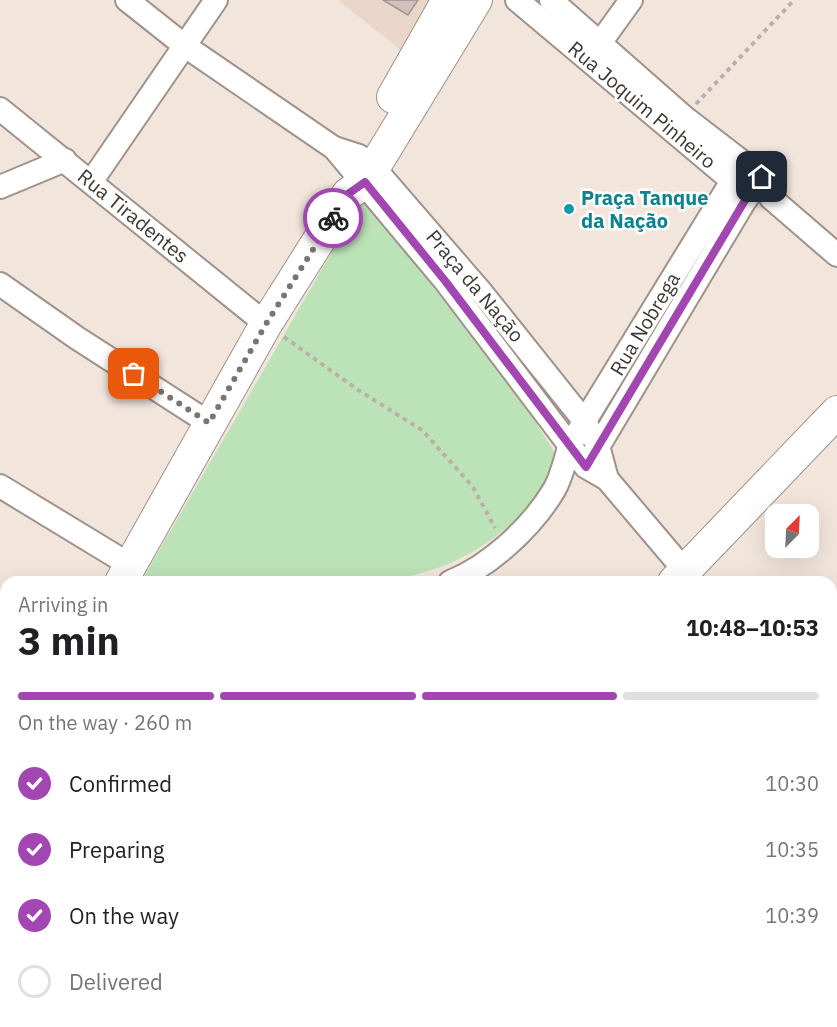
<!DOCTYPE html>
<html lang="en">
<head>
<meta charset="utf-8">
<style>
	:root { --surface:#fff; --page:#f2f2f2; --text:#202124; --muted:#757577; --line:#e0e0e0; --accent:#a247b1 }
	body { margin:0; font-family:"IBM Plex Sans",sans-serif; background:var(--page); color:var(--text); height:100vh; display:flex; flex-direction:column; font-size:22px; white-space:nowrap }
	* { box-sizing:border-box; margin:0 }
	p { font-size:20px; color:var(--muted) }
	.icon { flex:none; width:33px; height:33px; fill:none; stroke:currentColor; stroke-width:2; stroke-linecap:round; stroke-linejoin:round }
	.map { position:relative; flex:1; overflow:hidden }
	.side { position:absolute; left:0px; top:576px; width:837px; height:452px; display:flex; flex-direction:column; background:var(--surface); border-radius:18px 18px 0 0; box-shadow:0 6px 24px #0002 }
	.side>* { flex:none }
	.needle { width:39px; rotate:24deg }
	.fabs { position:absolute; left:765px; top:504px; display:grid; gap:12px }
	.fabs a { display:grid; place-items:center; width:54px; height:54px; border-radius:12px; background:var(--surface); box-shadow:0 6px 24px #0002; font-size:30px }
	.pin { position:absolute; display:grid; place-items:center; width:51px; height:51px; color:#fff; margin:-26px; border-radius:12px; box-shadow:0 3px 9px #0006 }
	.courier { position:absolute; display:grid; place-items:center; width:60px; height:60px; margin:-30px; border:4px solid #a247b1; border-radius:50%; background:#fff; color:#222; box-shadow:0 2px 8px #0007 }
	.headline em { font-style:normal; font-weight:800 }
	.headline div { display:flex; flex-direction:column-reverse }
	.headline { display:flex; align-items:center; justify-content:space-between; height:102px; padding:0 18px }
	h1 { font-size:39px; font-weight:800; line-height:45px }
	.bar { display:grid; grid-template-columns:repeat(4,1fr); gap:9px 6px; align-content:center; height:72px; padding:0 18px }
	.bar i { height:8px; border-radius:4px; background:var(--line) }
	.bar .on { background:var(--accent) }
	.bar p { grid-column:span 4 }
	ol { padding:0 18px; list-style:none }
	li { display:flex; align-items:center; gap:18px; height:66px }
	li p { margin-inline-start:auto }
	li .icon { padding:6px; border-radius:50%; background:var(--accent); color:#fff; stroke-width:4 }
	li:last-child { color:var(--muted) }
	li i { width:33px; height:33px; border:3px solid var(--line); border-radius:50% }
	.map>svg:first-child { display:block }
</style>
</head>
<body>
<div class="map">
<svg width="837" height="1027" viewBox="0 0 837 1027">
	<rect width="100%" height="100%" fill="#f2e5dc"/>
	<polygon fill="#e9d6c9" points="338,0 433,0 402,51"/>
	<g fill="#bce2b7">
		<path d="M366 193 479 332 565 469C503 536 468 570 375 582H141Z"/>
		<polygon points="837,596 837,715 831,712 831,603"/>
		<polygon points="837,877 837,1027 806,1027 794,1022 831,1022 831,885"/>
	</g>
	<polygon fill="#d1c1bd" stroke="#a1938f" stroke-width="1.5" points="383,0 418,0 408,15"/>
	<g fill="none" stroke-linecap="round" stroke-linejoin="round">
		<g stroke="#9e928a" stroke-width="26">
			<g id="minor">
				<polyline points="127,0 185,46 334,148 359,156 374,168 482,293 585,422 598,446 607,479"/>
				<polyline points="517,0 742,189"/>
				<polyline points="551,0 684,117 762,177 771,198 837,255"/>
				<polyline points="600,43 631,0"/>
				<polyline points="0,109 266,324"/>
				<polyline points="334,148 446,282 586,467 607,479 685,571"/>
				<polyline points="91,182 216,0"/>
				<polyline points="0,187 65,160"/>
				<polyline points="0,284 77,338 209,423"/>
				<polyline points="592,457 744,202 762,177"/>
				<polyline points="0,486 130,565"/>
				<path d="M450 582C490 566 532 527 554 490 562 477 565 459 570 445L743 163"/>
				<polyline points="831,729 837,732"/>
				<polyline points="831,866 837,858"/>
				<polyline points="355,1022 365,1027"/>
				<polyline points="255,1027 260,1022"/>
				<polyline points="595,1027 597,1022"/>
			</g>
		</g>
		<g stroke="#9e928a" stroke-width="34">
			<g id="secondary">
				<polyline points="393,97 448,0"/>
				<polyline points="121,582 266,324 348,194 365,182 476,0"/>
				<polyline points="674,582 837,412"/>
				<polyline points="0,654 6,653"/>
				<polyline points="0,731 6,733"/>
				<polyline points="702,1022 715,1027"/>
				<polyline points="764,1022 778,1027"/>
			</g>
		</g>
		<g stroke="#bbb0a9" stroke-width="4" stroke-dasharray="4.5 4.5" stroke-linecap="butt">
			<polyline points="696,104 794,0"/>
			<polyline points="284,337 358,390 422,430 473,487 495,528"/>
		</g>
		<use href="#minor" stroke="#fff" stroke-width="22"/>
		<use href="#secondary" stroke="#fff" stroke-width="32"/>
	</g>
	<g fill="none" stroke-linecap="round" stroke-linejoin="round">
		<polyline stroke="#7c756f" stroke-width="6" stroke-dasharray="0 10.8" points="134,374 209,423 266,324 333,218"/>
		<polyline stroke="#a247b1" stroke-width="8" points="333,218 348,194 365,182 446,282 586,467 744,202 762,177"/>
	</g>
	<circle fill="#0f9aa8" stroke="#fff" stroke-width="2" cx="569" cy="209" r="6"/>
	<g text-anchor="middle" stroke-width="5" stroke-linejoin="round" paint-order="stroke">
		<g font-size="20" fill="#3d3834" stroke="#fff">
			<text transform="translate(642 105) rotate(40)" y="7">Rua Joquim Pinheiro</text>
			<text transform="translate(133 216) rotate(39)" y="7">Rua Tiradentes</text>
			<text transform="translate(475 286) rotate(50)" y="7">Praça da Nação</text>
			<text transform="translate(645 324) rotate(-59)" y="7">Rua Nobrega</text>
		</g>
		<g font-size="20" font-weight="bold" fill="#0d838f" stroke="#fff" text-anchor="start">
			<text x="581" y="205">Praça Tanque<tspan x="581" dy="23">da Nação</tspan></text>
		</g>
	</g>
</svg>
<div class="fabs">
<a><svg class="needle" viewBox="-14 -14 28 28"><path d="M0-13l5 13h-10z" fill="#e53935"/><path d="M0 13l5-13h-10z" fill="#757577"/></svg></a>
</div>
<div class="pin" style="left:134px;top:374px;background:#ea580c"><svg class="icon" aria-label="bag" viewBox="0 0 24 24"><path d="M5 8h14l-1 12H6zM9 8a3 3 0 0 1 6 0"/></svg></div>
<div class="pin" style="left:762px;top:177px;background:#1f2937"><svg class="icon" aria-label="home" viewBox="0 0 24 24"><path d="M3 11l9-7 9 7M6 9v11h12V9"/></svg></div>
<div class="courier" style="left:333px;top:218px"><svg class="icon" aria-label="bike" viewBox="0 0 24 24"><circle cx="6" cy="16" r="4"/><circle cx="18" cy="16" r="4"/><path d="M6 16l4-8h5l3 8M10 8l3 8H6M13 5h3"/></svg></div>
<section class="side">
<div class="headline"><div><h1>3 min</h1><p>Arriving in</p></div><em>10:48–10:53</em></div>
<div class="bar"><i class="on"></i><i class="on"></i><i class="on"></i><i></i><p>On the way · 260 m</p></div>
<ol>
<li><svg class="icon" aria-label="check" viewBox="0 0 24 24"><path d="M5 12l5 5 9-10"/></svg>Confirmed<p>10:30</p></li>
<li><svg class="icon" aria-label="check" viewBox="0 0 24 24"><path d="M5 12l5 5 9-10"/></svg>Preparing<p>10:35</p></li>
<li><svg class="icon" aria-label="check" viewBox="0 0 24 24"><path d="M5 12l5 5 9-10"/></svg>On the way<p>10:39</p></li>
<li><i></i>Delivered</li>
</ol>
</section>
</div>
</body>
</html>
